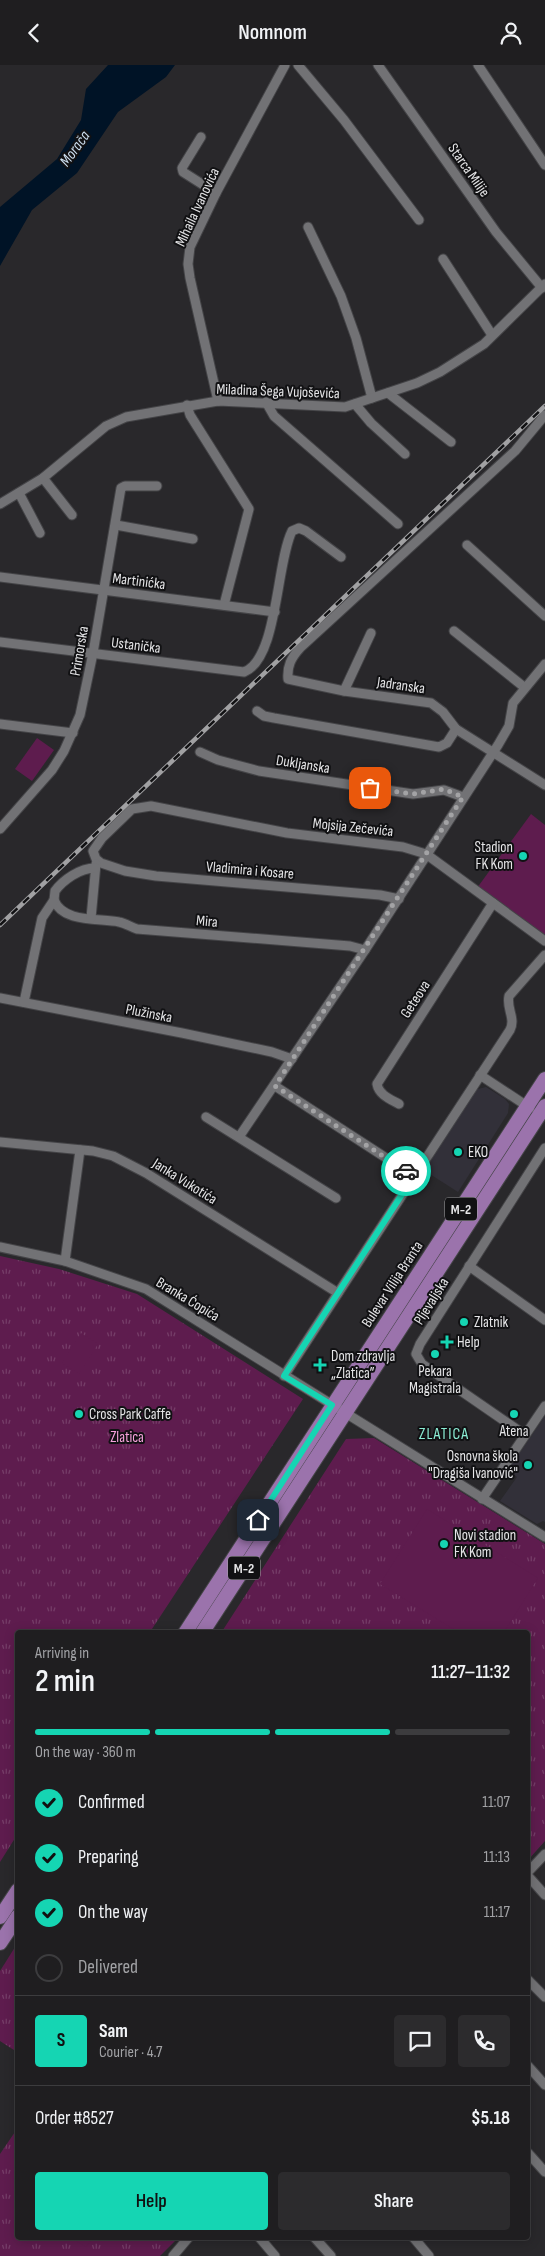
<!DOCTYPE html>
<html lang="en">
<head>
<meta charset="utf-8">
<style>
	:root { --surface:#1f1e20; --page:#2c2b2d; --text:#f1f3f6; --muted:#a1a2a5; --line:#3c3c3e; --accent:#15d5b3 }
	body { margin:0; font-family:"Sofia Sans Condensed",sans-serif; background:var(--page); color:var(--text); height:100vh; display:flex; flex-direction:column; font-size:19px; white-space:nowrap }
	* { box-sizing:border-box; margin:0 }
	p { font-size:16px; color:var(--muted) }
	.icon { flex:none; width:28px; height:28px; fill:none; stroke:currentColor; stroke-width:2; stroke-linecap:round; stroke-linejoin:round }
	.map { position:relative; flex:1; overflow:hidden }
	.panel { position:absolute; left:15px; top:1565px; width:515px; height:610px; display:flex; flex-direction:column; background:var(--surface); border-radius:5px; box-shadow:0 2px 12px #0003,0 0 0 1px var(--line) }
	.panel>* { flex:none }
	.pin { position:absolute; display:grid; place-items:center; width:42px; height:42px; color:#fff; margin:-21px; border-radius:10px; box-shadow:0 2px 8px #0006 }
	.courier { position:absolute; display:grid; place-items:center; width:50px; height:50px; margin:-25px; border:4px solid #15d5b3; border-radius:50%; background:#fff; color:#222; box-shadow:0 1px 6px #0007 }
	.summary em { font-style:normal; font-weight:600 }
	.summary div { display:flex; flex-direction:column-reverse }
	.summary { display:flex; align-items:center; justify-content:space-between; height:85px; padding:0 20px }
	h1 { font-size:32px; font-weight:600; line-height:38px }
	.bar { display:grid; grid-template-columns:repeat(4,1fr); gap:8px 5px; align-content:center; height:60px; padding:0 20px }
	.bar i { height:6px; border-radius:4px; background:var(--line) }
	.bar .on { background:var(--accent) }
	.bar p { grid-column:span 4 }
	.line { display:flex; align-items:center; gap:12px; padding:0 20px; border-top:1px solid var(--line) }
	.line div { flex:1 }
	.round { display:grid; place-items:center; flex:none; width:52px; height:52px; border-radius:5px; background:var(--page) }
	ol { padding:0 20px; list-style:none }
	li { display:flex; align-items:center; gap:15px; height:55px }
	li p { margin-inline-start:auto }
	li .icon { padding:5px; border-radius:50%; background:var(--accent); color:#111; stroke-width:4 }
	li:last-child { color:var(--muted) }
	li i { width:28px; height:28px; border:2px solid var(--line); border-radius:50% }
	.button { display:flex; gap:10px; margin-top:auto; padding:10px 20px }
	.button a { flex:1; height:58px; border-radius:5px; background:var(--accent); color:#111; font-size:20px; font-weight:600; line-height:58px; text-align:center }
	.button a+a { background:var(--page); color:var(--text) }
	header { display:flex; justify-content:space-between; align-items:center; height:65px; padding:0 20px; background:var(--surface); font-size:22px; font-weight:600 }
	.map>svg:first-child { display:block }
</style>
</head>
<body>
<header><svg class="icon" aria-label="back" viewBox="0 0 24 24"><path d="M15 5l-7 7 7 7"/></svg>Nomnom<svg class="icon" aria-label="person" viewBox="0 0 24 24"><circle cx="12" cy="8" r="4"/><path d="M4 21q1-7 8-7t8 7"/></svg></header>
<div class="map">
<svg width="545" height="2191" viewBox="0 0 545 2191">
	<defs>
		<pattern id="grass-tufts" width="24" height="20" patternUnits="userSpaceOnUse" patternTransform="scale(1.25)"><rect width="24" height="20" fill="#5e1c4e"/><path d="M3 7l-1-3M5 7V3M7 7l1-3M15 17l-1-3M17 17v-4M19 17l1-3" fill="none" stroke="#753d68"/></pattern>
	</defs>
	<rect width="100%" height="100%" fill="#29282b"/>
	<g fill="#323039">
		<polygon points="486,1022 505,1034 509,1039 508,1048 458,1127 422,1104 474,1025"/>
		<polygon points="545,1351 545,1457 543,1456 537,1459 500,1436 517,1412 508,1405"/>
	</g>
	<g fill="url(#grass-tufts)">
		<polygon points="0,1191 59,1204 137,1229 303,1334 150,1567 18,1568 17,1770 0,1797"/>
		<polygon points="374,1373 545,1479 545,1776 528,1795 528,1568 221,1568 346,1374"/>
		<polygon points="17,1879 17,1987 0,1976 0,1906"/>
		<polygon points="17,2064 18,2172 172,2172 176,2175 160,2191 0,2191 0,2089"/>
	</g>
	<g fill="#5e1c4e">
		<polygon points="37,673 54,685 32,716 15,704"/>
		<polygon points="531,749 545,760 545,872 477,823"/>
		<polygon points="81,1268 98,1279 79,1309 62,1298"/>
		<polygon points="427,1444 538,1513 504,1567 458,1567 380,1519"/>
		<polygon points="71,2173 93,2173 86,2182"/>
	</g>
	<polygon fill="#001326" points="108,0 175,0 166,12 118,47 77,108 32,145 0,201 0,142 57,94 81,55 86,24"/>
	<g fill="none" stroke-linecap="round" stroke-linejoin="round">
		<g stroke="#444447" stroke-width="11">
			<g id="minor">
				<polyline points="298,0 344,55 419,155"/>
				<polyline points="378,0 496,167 542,223"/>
				<polyline points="478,0 545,100"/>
				<polyline points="201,72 182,103 183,107 216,128"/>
				<polyline points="308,162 341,231 356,273 372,333"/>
				<polyline points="443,194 492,270"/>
				<polyline points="388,328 451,377"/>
				<polyline points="218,336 190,213 188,199 190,182 216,128 285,0"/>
				<polyline points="266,337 274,351 398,459"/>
				<polyline points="355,339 371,358 405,389"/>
				<polyline points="187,340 190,350 249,444 224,540"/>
				<path d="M545 350 515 386 300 583C291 593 287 601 288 614L344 626 431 638 443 647 456 664 545 720"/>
				<polyline points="43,413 72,450"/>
				<polyline points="19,428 40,468"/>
				<polyline points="0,439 43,413 106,361 126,352 218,336 345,342 417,318 440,307 484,279 545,219"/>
				<polyline points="116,460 193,474"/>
				<polyline points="467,480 545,551"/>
				<polyline points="0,512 275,547"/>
				<polyline points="454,566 524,622"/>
				<path d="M0 577 244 607C278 594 276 498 292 466L299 463 306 466 341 492"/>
				<polyline points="344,626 371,568"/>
				<polyline points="257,646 264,651 274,653 439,682 447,678 456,664"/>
				<polyline points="0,659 73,668"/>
				<polyline points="200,687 218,695 259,706 413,729 444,725 463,732"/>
				<polyline points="0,764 52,705 64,686 80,650 93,588 121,423 125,421 157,421"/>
				<polyline points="399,834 380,830 156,811 125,806 101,798 96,794 93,786 102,773 132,744 151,741 287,768 403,782 426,789 545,876"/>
				<path d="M54 835C63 858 99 853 119 857 125 858 131 862 137 864L350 881 365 885"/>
				<polyline points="91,853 96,799"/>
				<polyline points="0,933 182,968 272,987 292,994"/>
				<path d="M24 937 42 853 54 835 55 826C63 815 80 803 95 803"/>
				<polyline points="480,1010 530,1043"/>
				<polyline points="275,1021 414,1111"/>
				<path d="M399 1039C390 1034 379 1030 377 1019L493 838"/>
				<polyline points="206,1052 336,1133"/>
				<polyline points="239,1072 365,885 498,680 509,661 513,638 545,599"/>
				<polyline points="0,1077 93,1086 113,1091 146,1108 338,1228"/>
				<polyline points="0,1182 65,1196 146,1224 545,1472"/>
				<polyline points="65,1196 80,1085"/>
				<polyline points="469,1201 545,1255"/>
				<path d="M284 1311 510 965C516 953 506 944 509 931L545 890"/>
				<polyline points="525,1370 422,1299 416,1289 420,1279 545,1083"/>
				<polyline points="482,1434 545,1341"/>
				<polyline points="528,1807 545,1789"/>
				<polyline points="528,1811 545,1830"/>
				<polyline points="528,1915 545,1932"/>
				<polyline points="528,2001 545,2020"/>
				<polyline points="528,2088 545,2107"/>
				<polyline points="259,2172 275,2191"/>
				<polyline points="314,2172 331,2191"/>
				<polyline points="413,2172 429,2191"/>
				<polyline points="173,2191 189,2172"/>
			</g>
		</g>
		<g stroke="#444447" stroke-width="16">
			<g id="primary">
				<polyline points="185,1568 545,1014"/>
				<polyline points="202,1568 545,1041"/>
				<polyline points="0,1852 18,1825"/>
				<polyline points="0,1878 18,1851"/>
			</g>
		</g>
		<use href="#minor" stroke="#727275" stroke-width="9"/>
		<use href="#primary" stroke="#9b73ac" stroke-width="14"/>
		<g stroke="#a1a1a3" stroke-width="4.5">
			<polyline id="rail" points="0,860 545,341"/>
		</g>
		<use href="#rail" stroke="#111113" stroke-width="2.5" stroke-dasharray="8" stroke-linecap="butt"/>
	</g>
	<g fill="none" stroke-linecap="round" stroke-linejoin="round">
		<polyline stroke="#a3a3a5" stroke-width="5" stroke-dasharray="0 9" points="370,723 413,729 444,724 463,732 275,1021 406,1106"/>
		<polyline stroke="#15d5b3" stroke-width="6" points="258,1455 332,1340 284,1311 414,1111 406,1106"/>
	</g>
	<g fill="#15d5b3" stroke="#111113" stroke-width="2">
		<circle cx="523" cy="791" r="5"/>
		<circle cx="458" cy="1087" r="5"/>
		<circle cx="464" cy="1257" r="5"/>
		<path d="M444.5 1269.5h5v5h5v5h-5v5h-5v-5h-5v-5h5z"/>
		<circle cx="435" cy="1289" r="5"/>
		<path d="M317.5 1292.5h5v5h5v5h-5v5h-5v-5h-5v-5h5z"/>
		<circle cx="79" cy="1349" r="5"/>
		<circle cx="514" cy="1349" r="5"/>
		<circle cx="528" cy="1400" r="5"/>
		<circle cx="444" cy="1479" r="5"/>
	</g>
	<g text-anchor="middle" stroke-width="4" stroke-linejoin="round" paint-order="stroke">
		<g fill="#111113" stroke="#a5a5a7" stroke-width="1">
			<rect x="445" y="1132.5" width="32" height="23" rx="4"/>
			<rect x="228" y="1491.5" width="32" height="23" rx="4"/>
		</g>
		<g font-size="14" font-weight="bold" fill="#e5e5e7">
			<text x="461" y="1149">M-2</text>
			<text x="244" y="1508">M-2</text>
		</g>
		<g font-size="15" fill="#e5e5e7" stroke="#111113">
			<text transform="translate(469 105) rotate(55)" y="5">Starca Milije</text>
			<text transform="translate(197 142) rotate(-65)" y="5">Mihaila Ivanovića</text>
			<text transform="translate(278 326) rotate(2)" y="5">Miladina Šega Vujoševića</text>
			<text transform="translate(139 516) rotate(7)" y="5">Martinićka</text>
			<text transform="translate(136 580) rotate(7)" y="5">Ustanička</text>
			<text transform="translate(79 586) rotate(-80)" y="5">Primorska</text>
			<text transform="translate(401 620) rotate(8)" y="5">Jadranska</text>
			<text transform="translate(303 699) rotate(9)" y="5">Dukljanska</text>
			<text transform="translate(353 762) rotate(6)" y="5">Mojsija Zečevića</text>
			<text transform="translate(250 805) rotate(5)" y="5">Vladimira i Kosare</text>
			<text transform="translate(207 856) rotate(5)" y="5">Mira</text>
			<text transform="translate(415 934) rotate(-57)" y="5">Geteova</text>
			<text transform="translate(149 948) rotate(11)" y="5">Plužinska</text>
			<text transform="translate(185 1116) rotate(32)" y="5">Janka Vukotića</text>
			<text transform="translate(392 1219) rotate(-57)" y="5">Bulevar Vilija Branta</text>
			<text transform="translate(188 1234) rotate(31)" y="5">Branka Ćopića</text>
			<text transform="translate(431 1236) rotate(-58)" y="5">Pljevaljska</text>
		</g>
		<g font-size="15" fill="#e5e5e7" stroke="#111113" text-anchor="start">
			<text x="513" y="787" text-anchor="end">Stadion<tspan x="513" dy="17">FK Kom</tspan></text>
			<text x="468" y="1092">EKO</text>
			<text x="474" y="1262">Zlatnik</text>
			<text x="457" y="1282">Help</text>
			<text x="331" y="1296">Dom zdravlja<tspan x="331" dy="17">„Zlatica”</tspan></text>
			<text x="435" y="1311" text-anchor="middle">Pekara<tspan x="435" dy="17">Magistrala</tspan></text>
			<text x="89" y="1354">Cross Park Caffe</text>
			<text x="514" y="1371" text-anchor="middle">Atena</text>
			<text x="518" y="1396" text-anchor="end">Osnovna škola<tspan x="518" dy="17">"Dragiša Ivanović"</tspan></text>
			<text x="454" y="1475">Novi stadion<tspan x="454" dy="17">FK Kom</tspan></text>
		</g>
		<g font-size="15" fill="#f7a2dd" stroke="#111113">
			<text x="127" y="1377">Zlatica</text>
		</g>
		<g font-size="16" font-style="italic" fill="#ccdeef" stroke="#111113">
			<text transform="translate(74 83) rotate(-54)" y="6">Morača</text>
		</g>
		<g font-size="16" letter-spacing="1" fill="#8aecd3" stroke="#111113">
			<text x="444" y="1374">ZLATICA</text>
		</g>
	</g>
</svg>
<div class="pin" style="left:370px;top:723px;background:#ea580c"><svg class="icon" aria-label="bag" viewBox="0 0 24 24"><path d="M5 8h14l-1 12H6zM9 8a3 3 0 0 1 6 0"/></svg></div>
<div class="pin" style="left:258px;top:1455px;background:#1f2937"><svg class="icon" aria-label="home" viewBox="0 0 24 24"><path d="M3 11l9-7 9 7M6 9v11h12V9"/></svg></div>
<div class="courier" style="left:406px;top:1106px"><svg class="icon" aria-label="car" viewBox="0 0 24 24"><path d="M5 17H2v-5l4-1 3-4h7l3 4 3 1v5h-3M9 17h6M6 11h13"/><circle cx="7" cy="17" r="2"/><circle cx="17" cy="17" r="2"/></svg></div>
<section class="panel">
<div class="summary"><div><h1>2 min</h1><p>Arriving in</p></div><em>11:27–11:32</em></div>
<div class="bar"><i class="on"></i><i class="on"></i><i class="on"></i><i></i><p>On the way · 360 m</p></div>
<ol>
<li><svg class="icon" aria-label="check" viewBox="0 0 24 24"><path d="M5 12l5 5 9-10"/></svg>Confirmed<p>11:07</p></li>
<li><svg class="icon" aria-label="check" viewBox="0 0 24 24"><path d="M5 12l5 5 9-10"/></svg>Preparing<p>11:13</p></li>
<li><svg class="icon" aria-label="check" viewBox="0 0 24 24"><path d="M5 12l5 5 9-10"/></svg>On the way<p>11:17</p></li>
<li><i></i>Delivered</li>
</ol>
<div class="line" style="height:90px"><b class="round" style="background:var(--accent);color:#111">S</b><div><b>Sam</b><p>Courier · 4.7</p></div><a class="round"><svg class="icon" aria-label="chat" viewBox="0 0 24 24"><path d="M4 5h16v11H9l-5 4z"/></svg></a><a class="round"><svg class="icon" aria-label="phone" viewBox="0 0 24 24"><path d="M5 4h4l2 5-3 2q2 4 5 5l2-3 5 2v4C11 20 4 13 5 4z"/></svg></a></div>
<div class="line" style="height:65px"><div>Order #8527</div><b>$5.18</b></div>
<div class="button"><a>Help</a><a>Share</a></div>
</section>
</div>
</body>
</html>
